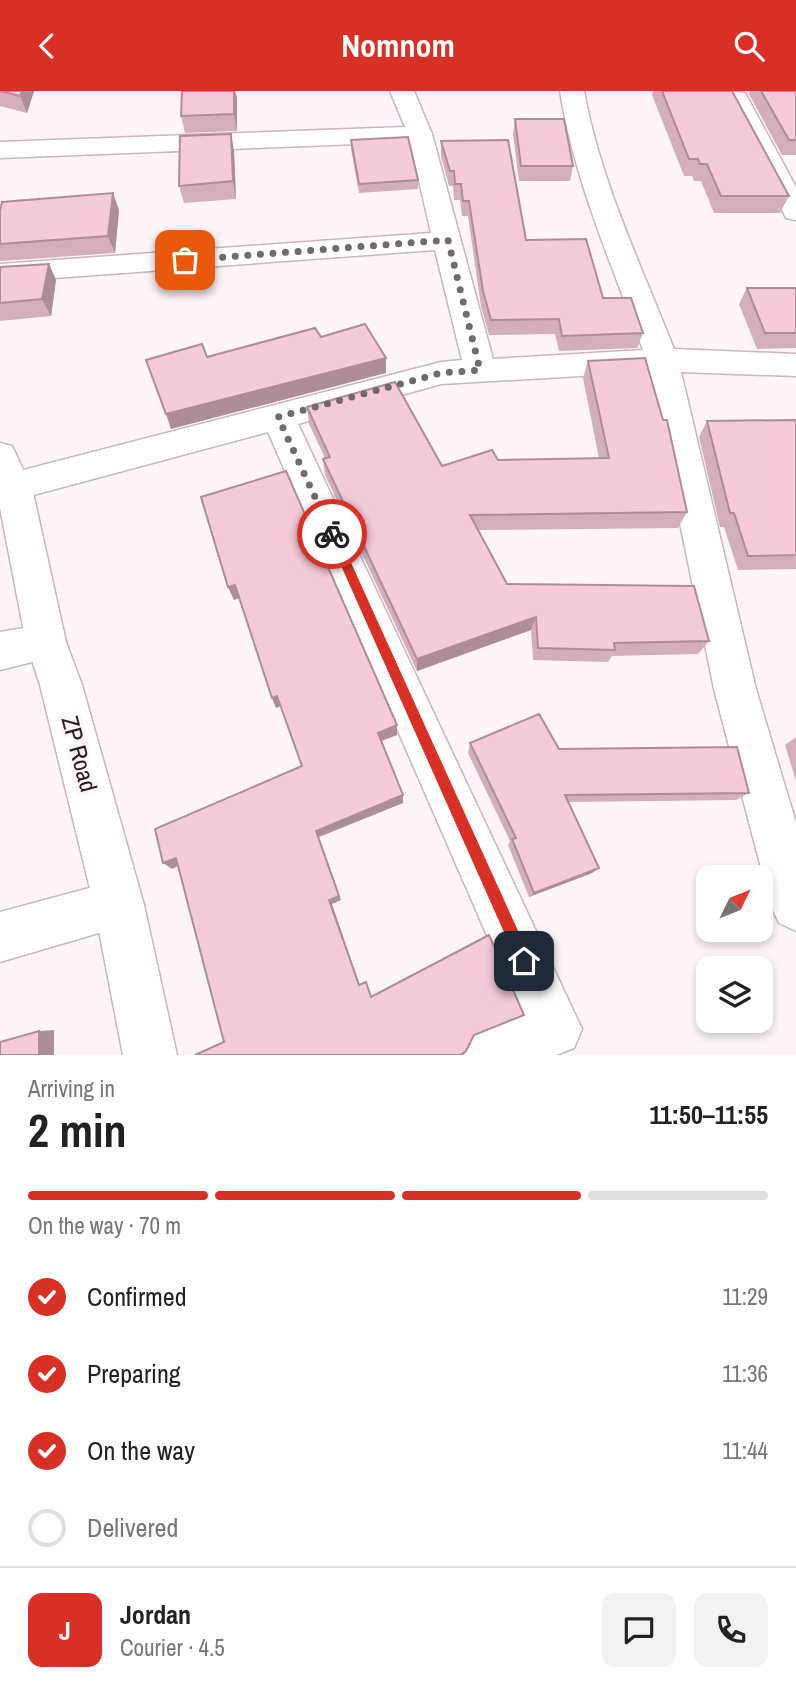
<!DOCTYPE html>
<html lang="en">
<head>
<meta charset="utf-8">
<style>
	:root { --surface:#fff; --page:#f2f2f2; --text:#222; --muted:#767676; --line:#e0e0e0; --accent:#d93025 }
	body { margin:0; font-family:"Archivo Narrow",sans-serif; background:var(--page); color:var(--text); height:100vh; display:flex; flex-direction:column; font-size:26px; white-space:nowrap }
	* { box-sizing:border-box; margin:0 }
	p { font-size:23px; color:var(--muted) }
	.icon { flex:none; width:38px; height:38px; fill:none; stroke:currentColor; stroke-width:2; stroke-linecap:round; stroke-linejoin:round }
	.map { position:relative; height:964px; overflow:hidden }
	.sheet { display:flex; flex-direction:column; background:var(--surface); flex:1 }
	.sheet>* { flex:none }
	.needle { width:46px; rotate:47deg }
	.controls { position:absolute; left:696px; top:774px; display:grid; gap:14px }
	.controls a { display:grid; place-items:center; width:77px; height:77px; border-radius:14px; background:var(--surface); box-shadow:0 4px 10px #0003; font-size:35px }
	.pin { position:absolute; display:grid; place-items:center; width:60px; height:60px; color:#fff; margin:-30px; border-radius:14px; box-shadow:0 4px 10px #0006 }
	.courier { position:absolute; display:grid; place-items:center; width:70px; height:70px; margin:-35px; border:5px solid #d93025; border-radius:50%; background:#fff; color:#222; box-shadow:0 2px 9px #0007 }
	.headline em { font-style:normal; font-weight:700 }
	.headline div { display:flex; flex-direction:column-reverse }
	.headline { display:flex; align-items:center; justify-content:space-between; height:119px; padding:0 28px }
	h1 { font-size:46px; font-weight:700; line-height:52px }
	.bar { display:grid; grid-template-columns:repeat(4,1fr); gap:10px 7px; align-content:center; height:84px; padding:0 28px }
	.bar i { height:9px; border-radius:5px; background:var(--line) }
	.bar .active { background:var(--accent) }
	.bar p { grid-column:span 4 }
	.line { display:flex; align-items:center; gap:18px; padding:0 28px; border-top:2px solid var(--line) }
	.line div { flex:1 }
	.round { display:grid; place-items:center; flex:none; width:74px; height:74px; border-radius:14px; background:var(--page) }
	ol { padding:0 28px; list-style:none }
	li { display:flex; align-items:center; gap:21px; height:77px }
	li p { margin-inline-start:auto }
	li .icon { padding:7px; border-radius:50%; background:var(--accent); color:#fff; stroke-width:4 }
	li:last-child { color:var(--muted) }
	li i { width:38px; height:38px; border:4px solid var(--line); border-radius:50% }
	header { display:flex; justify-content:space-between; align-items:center; height:91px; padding:0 28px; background:var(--accent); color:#fff; font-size:32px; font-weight:700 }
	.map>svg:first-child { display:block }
</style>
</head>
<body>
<header><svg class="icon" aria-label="back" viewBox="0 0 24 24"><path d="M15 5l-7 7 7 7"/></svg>Nomnom<svg class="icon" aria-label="search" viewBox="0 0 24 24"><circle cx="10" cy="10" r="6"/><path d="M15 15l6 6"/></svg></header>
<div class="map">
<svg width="796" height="964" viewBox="0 0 796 964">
	<rect width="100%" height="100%" fill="#fdf5f8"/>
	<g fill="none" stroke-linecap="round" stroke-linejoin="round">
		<g stroke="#cab6bd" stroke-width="3">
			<g id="minor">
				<path d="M390 0H414L432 43 493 268 643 259C612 174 574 89 560 0H584C600 89 641 174 674 258L796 263V285L681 281 756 598 796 732V840L779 832 771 815 714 598 649 281 441 293 298 333 582 938 574 957 556 964H464L472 945 522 925 268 341 0 413V385L441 271 462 269 435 159 0 191V173L431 142 410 51 0 67V51L405 36Z"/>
				<polygon points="723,0 745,2 796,96 796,129 786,127 783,121 721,2"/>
				<polygon points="46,533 60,538 66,551 60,564 0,579 0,541"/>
				<polygon points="119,789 136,797 144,814 136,831 0,871 0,821"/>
			</g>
		</g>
		<g stroke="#cab6bd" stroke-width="3">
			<polygon id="tertiary" points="0,352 12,355 32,397 66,551 82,594 144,814 177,964 123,964 94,814 40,594 26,551 0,417"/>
		</g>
		<use href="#minor" fill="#fff" fill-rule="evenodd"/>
		<use href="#tertiary" fill="#fff" fill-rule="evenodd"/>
	</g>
	<g fill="#d3afbc">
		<polygon points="0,0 34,0 27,22 0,15"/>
		<polygon points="182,0 235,0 237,7 237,40 185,42 181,25"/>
		<polygon points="653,0 732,0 789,105 780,122 714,122 701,90 694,90 692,85 684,85 652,4"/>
		<polygon points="750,0 796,0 796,64 782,64 749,3"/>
		<polygon points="515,28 573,75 570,90 519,90 513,43"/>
		<polygon points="351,49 418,89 418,98 359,102 351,58"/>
		<polygon points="441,50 526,149 603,207 643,242 637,257 559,260 555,243 489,244 481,215 468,125 462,125 460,109 454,109 453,95 449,95 441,65"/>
		<polygon points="234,60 236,108 184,112 179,95"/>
		<polygon points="119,119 115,162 1,170 0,169 0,120"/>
		<polygon points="49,173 56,189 51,225 0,230 0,176"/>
		<polygon points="747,197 796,197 796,257 757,258 739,213"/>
		<polygon points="588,270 687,421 678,437 478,439 507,493 709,550 698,563 612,565 608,571 533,569 531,539 417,580 325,384 323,368 325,367 309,333 307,316 442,375 498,369 599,367 583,287"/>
		<polygon points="796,329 796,478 738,479 724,436 720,436 699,346 707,330"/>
		<polygon points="796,646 796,690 785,654"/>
		<polygon points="470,652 559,658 749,702 736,709 568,711 599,777 592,782 529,806 508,754 510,750 468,662"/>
	</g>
	<g fill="#ac8e99">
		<polygon points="22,0 34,0 27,22 20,5"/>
		<polygon points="234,0 235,0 237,7 237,40 234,23"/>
		<polygon points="231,43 234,60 236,108 233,90"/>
		<polygon points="113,102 119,119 115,162 108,145"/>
		<polygon points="49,173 56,189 51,225 42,208"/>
		<polygon points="386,267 386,282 171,338 166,323"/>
		<polygon points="235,494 240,507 234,509 228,496"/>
		<polygon points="536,526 531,539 417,580 417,568"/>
		<polygon points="277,605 281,615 276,617 272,607"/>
		<polygon points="397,634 397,644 379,651 378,642"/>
		<polygon points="403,704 403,712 319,746 341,809 332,813 360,895 359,894 329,809 316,740"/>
		<polygon points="176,767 184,772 172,778 163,772"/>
		<polygon points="599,777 592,782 529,806 534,802"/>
		<polygon points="54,939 54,964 39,964 39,940"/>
	</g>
	<g fill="#f5cbdb" stroke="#ac8e99" stroke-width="2">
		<polygon points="0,0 22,0 20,5"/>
		<polygon points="182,0 234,0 234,23 181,25"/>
		<polygon points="662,0 732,0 789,105 721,105 707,73 700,73 698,68 689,68"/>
		<polygon points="761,0 796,0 796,49 789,49"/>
		<polygon points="515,28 564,28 573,75 521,75"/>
		<polygon points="231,43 233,90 179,95 180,45"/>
		<polygon points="408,46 418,89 359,93 351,49"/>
		<polygon points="508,49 526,149 586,148 603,207 631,207 643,242 562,245 559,228 491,229 483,200 469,110 463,110 461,93 455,93 454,80 450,80 441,50"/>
		<polygon points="113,102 108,145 0,153 0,120 2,111"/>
		<polygon points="49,173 42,208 0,212 0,176"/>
		<polygon points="747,197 796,197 796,242 765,242"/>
		<polygon points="365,233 386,267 166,323 146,269 202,253 207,266 315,237 321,246"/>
		<polygon points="645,267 663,329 667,329 687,421 470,424 507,493 694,495 709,550 614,552 615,559 538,557 536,526 417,568 323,368 330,366 307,316 395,291 442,375 492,359 498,369 609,367 588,270"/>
		<polygon points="796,329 796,464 748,465 734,422 730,422 707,330"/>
		<polygon points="286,380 397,634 378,642 403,704 316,740 339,805 329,809 359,894 366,891 371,906 489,844 524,924 474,944 466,960 460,964 195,964 224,951 176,767 163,772 155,738 302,675 277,605 272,607 235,494 228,496 201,406"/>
		<polygon points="539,623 559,658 737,656 749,702 565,704 599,777 534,802 512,748 516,747 470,652"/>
		<polygon points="39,940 39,964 0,964 0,951"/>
	</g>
	<polygon fill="#d93025" points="332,438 338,443 529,864 531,870 529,875 524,877 519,875 327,443"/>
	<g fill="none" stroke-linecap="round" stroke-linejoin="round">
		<polyline stroke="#71696c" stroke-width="7" stroke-dasharray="0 12.6" points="185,169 448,149 480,279 441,282 278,326 332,443"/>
	</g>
	<g text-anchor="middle" stroke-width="7" stroke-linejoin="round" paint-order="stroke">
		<g font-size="24" fill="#251e21" stroke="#fdf5f8">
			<text transform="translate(79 663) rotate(75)" y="8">ZP Road</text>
		</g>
	</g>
</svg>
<div class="controls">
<a><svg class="needle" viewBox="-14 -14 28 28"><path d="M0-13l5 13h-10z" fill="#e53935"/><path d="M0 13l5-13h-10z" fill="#767676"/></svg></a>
<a><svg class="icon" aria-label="layers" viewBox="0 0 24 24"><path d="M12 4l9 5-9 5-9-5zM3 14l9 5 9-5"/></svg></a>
</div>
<div class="pin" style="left:185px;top:169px;background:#ea580c"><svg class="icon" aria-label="bag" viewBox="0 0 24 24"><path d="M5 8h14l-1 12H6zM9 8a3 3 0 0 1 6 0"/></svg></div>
<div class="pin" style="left:524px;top:870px;background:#1f2937"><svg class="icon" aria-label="home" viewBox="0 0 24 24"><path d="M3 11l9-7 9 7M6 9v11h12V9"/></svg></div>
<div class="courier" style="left:332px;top:443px"><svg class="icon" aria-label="bike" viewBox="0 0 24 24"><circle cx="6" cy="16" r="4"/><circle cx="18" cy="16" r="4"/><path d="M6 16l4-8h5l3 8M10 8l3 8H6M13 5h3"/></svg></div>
</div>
<section class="sheet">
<div class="headline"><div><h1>2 min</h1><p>Arriving in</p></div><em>11:50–11:55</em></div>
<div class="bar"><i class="active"></i><i class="active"></i><i class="active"></i><i></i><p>On the way · 70 m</p></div>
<ol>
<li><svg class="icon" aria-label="check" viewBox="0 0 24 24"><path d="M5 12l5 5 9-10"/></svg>Confirmed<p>11:29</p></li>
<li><svg class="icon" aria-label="check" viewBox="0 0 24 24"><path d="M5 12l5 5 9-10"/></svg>Preparing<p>11:36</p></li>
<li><svg class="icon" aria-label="check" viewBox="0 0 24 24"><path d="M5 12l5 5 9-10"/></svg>On the way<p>11:44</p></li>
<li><i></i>Delivered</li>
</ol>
<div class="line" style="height:126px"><b class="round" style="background:var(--accent);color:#fff">J</b><div><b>Jordan</b><p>Courier · 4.5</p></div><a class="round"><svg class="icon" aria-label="chat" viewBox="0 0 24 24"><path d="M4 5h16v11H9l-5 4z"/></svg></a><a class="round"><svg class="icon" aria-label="phone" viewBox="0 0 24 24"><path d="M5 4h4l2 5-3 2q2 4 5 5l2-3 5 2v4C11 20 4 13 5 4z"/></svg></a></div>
</section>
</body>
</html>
